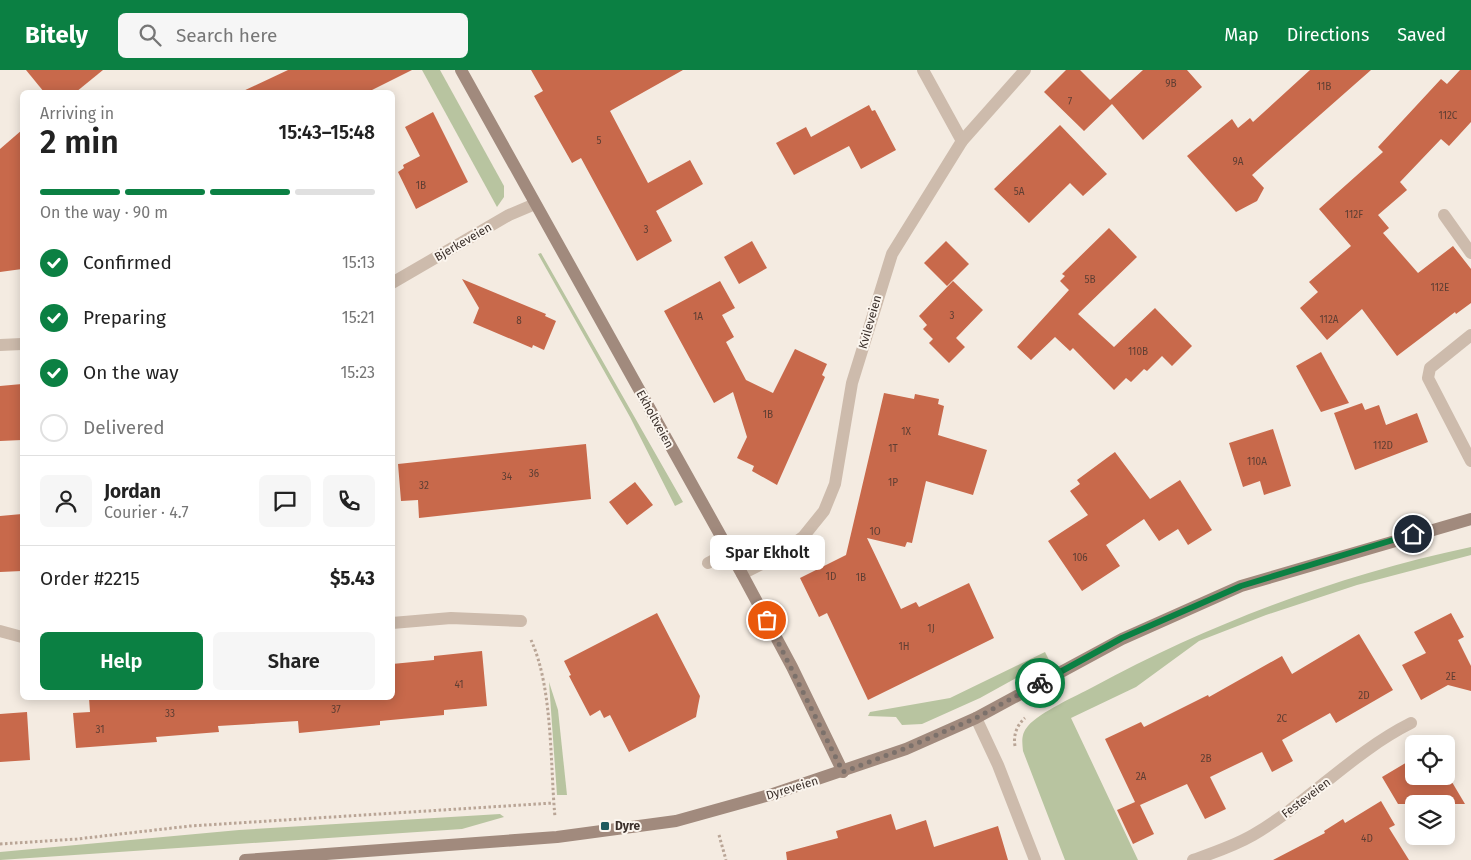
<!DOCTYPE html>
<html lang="en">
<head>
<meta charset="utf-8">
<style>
	:root { --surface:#fff; --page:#f6f6f6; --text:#222; --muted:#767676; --line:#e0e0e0; --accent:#0b8043 }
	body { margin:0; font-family:"Fira Sans",sans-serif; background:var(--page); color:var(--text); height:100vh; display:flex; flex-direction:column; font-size:19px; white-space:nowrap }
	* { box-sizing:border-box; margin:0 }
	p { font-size:16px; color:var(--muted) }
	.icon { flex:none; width:28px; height:28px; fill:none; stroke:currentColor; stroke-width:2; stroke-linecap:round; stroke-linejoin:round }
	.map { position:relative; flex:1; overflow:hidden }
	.sheet { position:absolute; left:20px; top:20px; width:375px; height:610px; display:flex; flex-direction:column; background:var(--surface); border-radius:8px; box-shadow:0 2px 12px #0003 }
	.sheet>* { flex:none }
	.controls { position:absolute; left:1405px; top:665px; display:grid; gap:10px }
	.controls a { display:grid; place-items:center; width:50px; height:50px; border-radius:8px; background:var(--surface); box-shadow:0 2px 12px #0003; font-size:25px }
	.pin { position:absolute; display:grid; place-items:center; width:42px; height:42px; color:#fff; margin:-21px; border:2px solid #fff; border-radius:50%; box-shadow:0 1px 5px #0007 }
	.courier { position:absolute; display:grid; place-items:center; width:50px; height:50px; margin:-25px; border:4px solid #0b8043; border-radius:50%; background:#fff; color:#222; box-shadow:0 1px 6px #0007 }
	.bubble { position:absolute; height:35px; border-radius:8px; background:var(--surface); box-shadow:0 2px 12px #0003; font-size:16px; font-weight:600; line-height:35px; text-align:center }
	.overview em { font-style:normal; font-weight:600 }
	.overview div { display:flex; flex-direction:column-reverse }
	.overview { display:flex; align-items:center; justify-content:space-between; height:85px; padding:0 20px }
	h1 { font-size:32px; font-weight:600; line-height:38px }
	.bar { display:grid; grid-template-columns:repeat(4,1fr); gap:8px 5px; align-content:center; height:60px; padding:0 20px }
	.bar i { height:6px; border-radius:4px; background:var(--line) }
	.bar .current { background:var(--accent) }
	.bar p { grid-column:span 4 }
	.line { display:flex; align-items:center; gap:12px; padding:0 20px; border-top:1px solid var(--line) }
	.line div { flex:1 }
	.round { display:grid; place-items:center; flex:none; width:52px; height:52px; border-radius:8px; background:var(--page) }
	ol { padding:0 20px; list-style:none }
	li { display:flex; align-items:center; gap:15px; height:55px }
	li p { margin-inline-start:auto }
	li .icon { padding:5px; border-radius:50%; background:var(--accent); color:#fff; stroke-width:4 }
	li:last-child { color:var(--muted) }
	li i { width:28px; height:28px; border:2px solid var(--line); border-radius:50% }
	.cta { display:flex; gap:10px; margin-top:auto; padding:10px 20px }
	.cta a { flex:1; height:58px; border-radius:8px; background:var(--accent); color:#fff; font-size:20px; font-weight:600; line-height:58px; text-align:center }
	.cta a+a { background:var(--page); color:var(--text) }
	header { display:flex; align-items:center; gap:30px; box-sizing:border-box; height:70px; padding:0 25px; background:var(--accent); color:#fff }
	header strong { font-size:24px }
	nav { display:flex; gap:28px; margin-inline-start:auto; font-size:18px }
	.search { width:350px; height:45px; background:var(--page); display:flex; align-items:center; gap:12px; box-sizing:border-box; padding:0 18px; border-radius:8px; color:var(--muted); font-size:19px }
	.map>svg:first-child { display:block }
</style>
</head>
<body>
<header>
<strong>Bitely</strong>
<div class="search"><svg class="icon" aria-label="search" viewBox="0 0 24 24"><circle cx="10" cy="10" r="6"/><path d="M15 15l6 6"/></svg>Search here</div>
<nav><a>Map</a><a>Directions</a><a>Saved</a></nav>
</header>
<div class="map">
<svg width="1471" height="790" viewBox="0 0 1471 790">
	<rect width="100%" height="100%" fill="#f4ebe1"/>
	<g fill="#b8c4a0">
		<polygon points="422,0 440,0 504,116 504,127 497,137"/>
		<polygon points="541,183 683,432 675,436 630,347 538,184"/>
		<path d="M1471 477V485L1357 515 1266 545 1199 571 1136 617 1071 648 1138 790H1065L1023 681C1022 671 1021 664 1028 656 1040 642 1076 626 1093 617 1211 553 1339 505 1471 477Z"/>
		<polygon points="1045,582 1049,590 980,628 922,654 902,655 896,647 868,646 870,642 950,628"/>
		<polygon points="549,612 558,640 567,725 557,725"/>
		<polygon points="500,744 504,747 462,759 0,790 0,782 239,760"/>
	</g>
	<g fill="#c8694b">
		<polygon points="26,0 103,0 76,22 44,22"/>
		<polygon points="288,0 412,0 368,22 241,22"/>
		<polygon points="531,0 683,0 610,41 648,113 690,90 703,114 656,141 672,171 637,191 581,88 572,93 534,26 543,21"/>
		<polygon points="1066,0 1080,0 1110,30 1143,0 1187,0 1202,17 1143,70 1112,34 1084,61 1044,22"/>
		<polygon points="1310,0 1371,0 1252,105 1264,118 1257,131 1236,142 1187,86 1232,49 1238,58 1250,48 1253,52"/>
		<polygon points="1460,0 1471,0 1471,52 1449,76 1441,69 1400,112 1407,120 1378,145 1389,158 1383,163 1418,203 1453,176 1471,199 1471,233 1456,244 1455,242 1397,286 1362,239 1327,270 1300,238 1318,222 1309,212 1351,176 1319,139 1383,82 1378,77 1441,9 1447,14"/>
		<polygon points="869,35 872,41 875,40 896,80 861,99 849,76 794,105 776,73 806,57 811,67"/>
		<polygon points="433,42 468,112 416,139 398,102 404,98 403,95 420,86 405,57"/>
		<polygon points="1060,55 1107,104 1083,126 1070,113 1029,153 994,119"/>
		<polygon points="22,60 22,199 0,202 0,79"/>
		<polygon points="1109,158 1137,187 1078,244 1114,277 1155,238 1192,276 1172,296 1162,286 1147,301 1144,299 1131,312 1126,308 1114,320 1073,278 1070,281 1055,267 1031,290 1017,277 1069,220 1060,211 1065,206 1062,204"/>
		<polygon points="752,171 767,198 739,214 724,187"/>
		<polygon points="946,171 969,194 947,216 924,193"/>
		<polygon points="462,209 546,244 545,246 556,251 544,280 533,275 532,278 473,253 479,238"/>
		<polygon points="720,211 735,238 722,245 734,267 726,272 746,310 773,323 795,279 827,294 822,305 825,307 777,415 752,401 754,396 737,388 747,367 733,322 714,333 664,241"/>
		<polygon points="953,211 983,240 956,268 965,277 949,293 929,273 933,269 923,259 927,255 919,246"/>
		<polygon points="1321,282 1349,333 1321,342 1296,296"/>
		<polygon points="22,314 22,370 0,371 0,316"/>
		<polygon points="884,323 914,329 915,324 939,329 938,334 944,336 938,365 987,380 973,425 926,411 912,473 907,472 905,477 867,468 901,539 916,532 919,537 969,513 994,568 868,630 827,543 819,547 800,508 846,485"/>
		<polygon points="1362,333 1365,340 1379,335 1386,355 1417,343 1428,372 1355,400 1334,343"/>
		<polygon points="1273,359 1291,416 1264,425 1260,411 1243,417 1229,373"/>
		<polygon points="586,374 591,429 419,448 418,430 401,431 398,394"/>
		<polygon points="1115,382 1150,429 1180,410 1212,460 1188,475 1178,459 1159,471 1144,449 1106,475 1120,496 1082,521 1048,471 1088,445 1070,421 1080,414 1077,410"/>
		<polygon points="635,412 653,435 627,455 609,432"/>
		<polygon points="22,444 22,501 0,502 0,446"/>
		<polygon points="657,543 700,626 698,636 696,647 629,682 610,645 604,648 600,640 590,646 569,606 571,605 564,591"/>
		<polygon points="1451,543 1464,567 1458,570 1471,596 1471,621 1448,615 1421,630 1402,595 1426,583 1414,562"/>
		<polygon points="1359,564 1393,620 1336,653 1330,643 1282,670 1293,691 1272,702 1262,682 1210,707 1226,739 1205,749 1187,714 1140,735 1154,764 1133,774 1117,740 1135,732 1105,669 1141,652 1144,657 1208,625 1209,627 1282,586 1292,604"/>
		<polygon points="482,581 487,636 444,640 444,645 380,651 380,655 299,663 298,651 218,656 219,662 156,667 157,672 76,678 73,643 90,642 89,628 392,628 392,594 434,590 434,586"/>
		<polygon points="27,642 30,690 0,692 0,644"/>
		<polygon points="1414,688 1414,706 1446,706 1446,702 1465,734 1398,734 1382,707"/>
		<polygon points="1381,731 1395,755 1389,758 1409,790 1273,790 1325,763 1324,761 1343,749 1345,753"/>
		<polygon points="891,744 896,760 926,750 934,777 998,756 1008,790 787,790 786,782 838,768 836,761"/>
	</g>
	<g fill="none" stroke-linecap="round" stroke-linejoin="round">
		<g stroke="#b9a596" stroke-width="3" stroke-dasharray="2.5 2.5" stroke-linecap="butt">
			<path d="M531 570C553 618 550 694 555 747"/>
			<path d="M1015 676C1013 665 1017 655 1025 648"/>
			<polyline points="719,765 726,790"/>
			<polyline points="0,774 77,769 190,756 553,733"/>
		</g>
		<g stroke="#cdbbac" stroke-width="12">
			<polyline points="1444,145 1471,183"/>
			<polyline points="1471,265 1430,298 1428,308 1471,391"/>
			<polyline points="708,493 729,482"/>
		</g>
		<g stroke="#cdbbac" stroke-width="12">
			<polyline points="923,0 962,71"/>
			<polyline points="392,213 509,145 535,134"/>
			<polyline points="0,275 22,274"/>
			<polyline points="742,504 775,487 803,467 824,441 835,414 852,313 892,184 962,71 1025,0"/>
			<polyline points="392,553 451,548 521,551"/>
			<polyline points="0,561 22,567"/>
			<polyline points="976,648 998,695 1035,790"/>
			<path d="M1193 790C1213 783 1234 776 1253 765 1309 732 1353 682 1411 653"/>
		</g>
		<g stroke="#a18a7d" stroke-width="12">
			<polyline points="461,0 742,504 792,597 843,702"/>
			<polyline points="245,790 557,767 676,751 773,724 906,679 976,648 1122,569 1241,516 1471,449"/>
		</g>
	</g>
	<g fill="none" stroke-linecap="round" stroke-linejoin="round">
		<polyline stroke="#7c716b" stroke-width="5" stroke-dasharray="0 9" points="767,550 843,702 906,678 976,648 1040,613"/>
		<polyline stroke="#0b8043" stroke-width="6" points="1040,613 1122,568 1241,516 1413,464"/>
	</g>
	<rect fill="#1f5a5e" stroke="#fbf5ee" stroke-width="2" x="600" y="751" width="10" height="10" rx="2.5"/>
	<g text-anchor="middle" stroke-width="4" stroke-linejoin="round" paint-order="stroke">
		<g font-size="10" fill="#5e3e33">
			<text x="1171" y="17">9B</text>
			<text x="1324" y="20">11B</text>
			<text x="1070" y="35">7</text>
			<text x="1448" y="49">112C</text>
			<text x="599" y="74">5</text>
			<text x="1238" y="95">9A</text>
			<text x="421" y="119">1B</text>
			<text x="1019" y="125">5A</text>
			<text x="1354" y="148">112F</text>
			<text x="646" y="163">3</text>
			<text x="1090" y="213">5B</text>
			<text x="1440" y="221">112E</text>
			<text x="952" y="249">3</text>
			<text x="698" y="250">1A</text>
			<text x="1329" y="253">112A</text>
			<text x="519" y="254">8</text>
			<text x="1138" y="285">110B</text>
			<text x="768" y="348">1B</text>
			<text x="906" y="365">1X</text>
			<text x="1383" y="379">112D</text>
			<text x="893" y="382">1T</text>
			<text x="1257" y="395">110A</text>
			<text x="534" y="407">36</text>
			<text x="507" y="410">34</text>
			<text x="893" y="416">1P</text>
			<text x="424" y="419">32</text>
			<text x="875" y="465">1O</text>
			<text x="1080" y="491">106</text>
			<text x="831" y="510">1D</text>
			<text x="861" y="511">1B</text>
			<text x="931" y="562">1J</text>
			<text x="904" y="580">1H</text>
			<text x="1451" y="610">2E</text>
			<text x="459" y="618">41</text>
			<text x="1364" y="629">2D</text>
			<text x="336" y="643">37</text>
			<text x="170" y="647">33</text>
			<text x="1282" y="652">2C</text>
			<text x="100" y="663">31</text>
			<text x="1206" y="692">2B</text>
			<text x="1141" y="710">2A</text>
			<text x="1367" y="772">4D</text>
		</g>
		<g font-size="12" fill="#3b302b" stroke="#fbf5ee">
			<text transform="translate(463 172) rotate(-30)" y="4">Bjerkeveien</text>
			<text transform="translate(870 252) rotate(-74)" y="4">Kvileveien</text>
			<text transform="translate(655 349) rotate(61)" y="4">Ekholtveien</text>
			<text transform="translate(792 718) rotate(-17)" y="4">Dyreveien</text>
			<text transform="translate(1306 728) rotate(-37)" y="4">Festeveien</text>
		</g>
		<g font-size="12" font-weight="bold" fill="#3b302b" stroke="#fbf5ee" text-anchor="start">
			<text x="615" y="760">Dyre</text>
		</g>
	</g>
</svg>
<div class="controls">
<a><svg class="icon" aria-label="locate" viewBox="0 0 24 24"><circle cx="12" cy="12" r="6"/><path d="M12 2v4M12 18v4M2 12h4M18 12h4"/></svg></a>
<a><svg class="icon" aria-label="layers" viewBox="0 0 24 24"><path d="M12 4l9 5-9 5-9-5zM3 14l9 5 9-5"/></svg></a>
</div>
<div class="pin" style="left:767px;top:550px;background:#ea580c"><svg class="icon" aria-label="bag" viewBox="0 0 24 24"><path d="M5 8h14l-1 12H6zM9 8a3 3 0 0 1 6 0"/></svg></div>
<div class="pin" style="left:1413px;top:464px;background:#1f2937"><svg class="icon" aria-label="home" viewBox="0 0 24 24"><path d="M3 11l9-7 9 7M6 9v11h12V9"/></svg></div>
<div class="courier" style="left:1040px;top:613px"><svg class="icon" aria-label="bike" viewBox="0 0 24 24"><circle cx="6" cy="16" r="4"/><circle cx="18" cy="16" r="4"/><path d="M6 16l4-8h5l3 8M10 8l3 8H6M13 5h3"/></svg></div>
<div class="bubble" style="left:710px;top:465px;width:115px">Spar Ekholt</div>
<section class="sheet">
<div class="overview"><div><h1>2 min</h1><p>Arriving in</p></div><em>15:43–15:48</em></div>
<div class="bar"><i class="current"></i><i class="current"></i><i class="current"></i><i></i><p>On the way · 90 m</p></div>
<ol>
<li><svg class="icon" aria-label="check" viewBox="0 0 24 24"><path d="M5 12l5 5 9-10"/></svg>Confirmed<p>15:13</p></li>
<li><svg class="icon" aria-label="check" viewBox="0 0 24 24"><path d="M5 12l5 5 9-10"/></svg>Preparing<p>15:21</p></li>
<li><svg class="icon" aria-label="check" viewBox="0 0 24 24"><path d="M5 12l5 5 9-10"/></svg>On the way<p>15:23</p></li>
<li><i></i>Delivered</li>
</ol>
<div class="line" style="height:90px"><a class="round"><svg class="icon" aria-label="person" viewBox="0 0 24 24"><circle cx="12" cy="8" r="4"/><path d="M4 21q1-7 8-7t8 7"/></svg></a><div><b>Jordan</b><p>Courier · 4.7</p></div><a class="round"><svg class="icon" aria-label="chat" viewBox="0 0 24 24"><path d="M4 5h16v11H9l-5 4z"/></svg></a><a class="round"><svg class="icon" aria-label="phone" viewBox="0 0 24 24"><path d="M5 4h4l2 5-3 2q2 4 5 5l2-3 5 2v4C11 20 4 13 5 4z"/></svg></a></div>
<div class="line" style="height:65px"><div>Order #2215</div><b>$5.43</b></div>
<div class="cta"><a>Help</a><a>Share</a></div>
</section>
</div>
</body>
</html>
